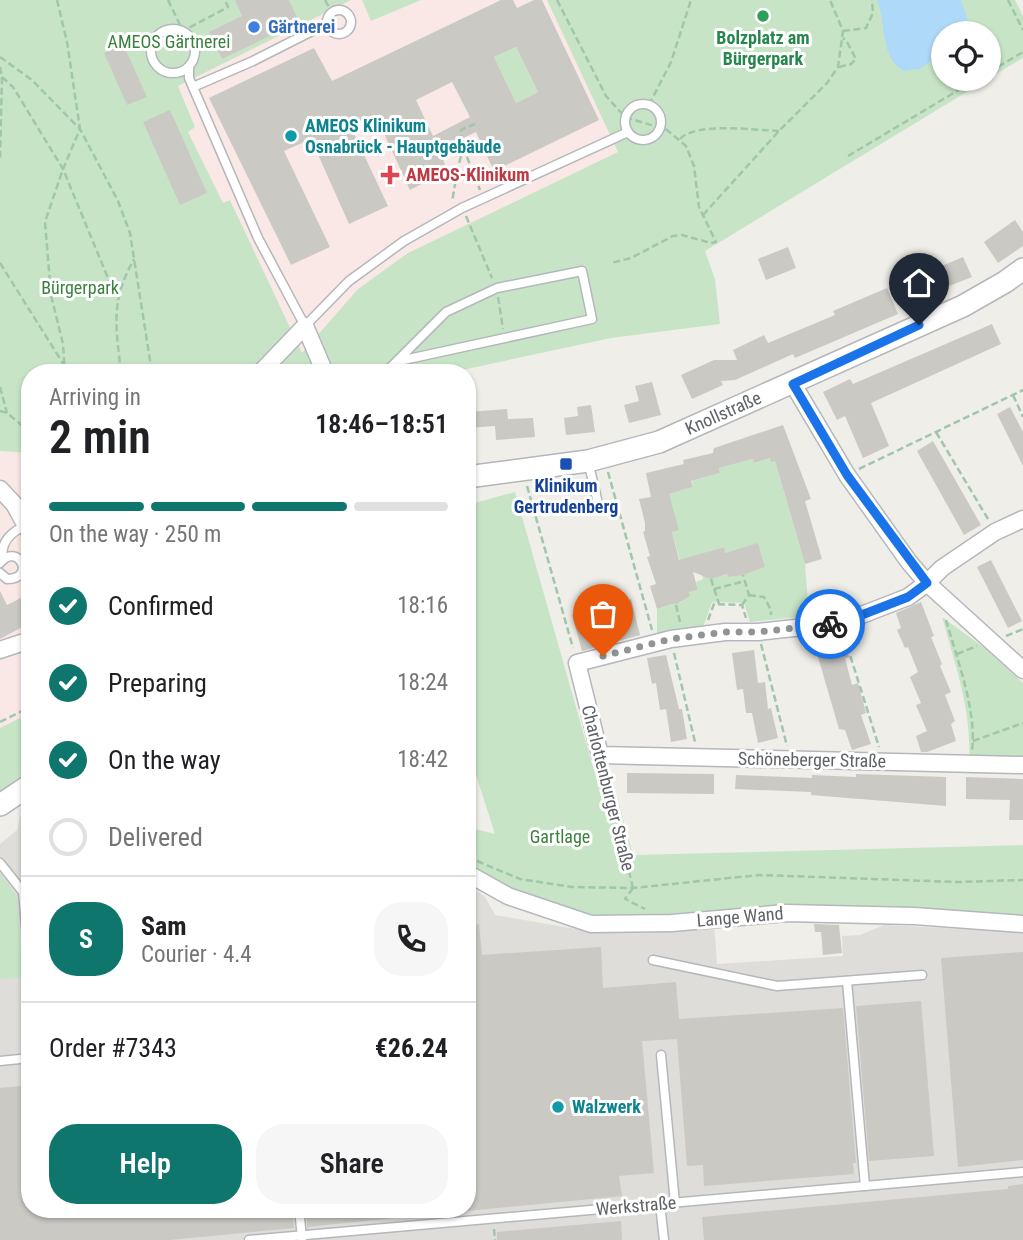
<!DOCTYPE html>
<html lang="en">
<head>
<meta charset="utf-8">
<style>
	:root { --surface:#fff; --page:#f6f6f6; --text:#202124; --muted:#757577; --line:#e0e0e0; --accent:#0f766e }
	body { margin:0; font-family:"Roboto Condensed",sans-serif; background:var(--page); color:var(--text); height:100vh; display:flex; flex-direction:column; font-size:26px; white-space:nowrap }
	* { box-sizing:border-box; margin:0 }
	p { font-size:23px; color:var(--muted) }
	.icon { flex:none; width:38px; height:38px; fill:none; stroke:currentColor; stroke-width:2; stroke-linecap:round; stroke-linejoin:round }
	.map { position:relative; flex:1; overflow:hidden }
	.side { position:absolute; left:21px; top:364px; width:455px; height:854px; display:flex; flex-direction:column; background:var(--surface); border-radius:28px; box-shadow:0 2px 5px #0004 }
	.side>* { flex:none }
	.fabs { position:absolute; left:931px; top:21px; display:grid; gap:14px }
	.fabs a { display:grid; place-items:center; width:70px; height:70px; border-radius:50%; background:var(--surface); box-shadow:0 2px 5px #0004; font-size:35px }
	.pin { position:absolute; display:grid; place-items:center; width:60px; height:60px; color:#fff; margin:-72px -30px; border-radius:50% 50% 50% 0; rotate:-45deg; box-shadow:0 0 7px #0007 }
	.pin .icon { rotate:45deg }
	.courier { position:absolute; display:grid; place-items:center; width:70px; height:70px; margin:-35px; border:5px solid #1a73e8; border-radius:50%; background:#fff; color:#222; box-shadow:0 2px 9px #0007 }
	.overview em { font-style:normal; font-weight:600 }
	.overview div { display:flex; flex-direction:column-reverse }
	.overview { display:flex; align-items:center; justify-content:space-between; height:119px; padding:0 28px }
	h1 { font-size:46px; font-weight:600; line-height:52px }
	.bar { display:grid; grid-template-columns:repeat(4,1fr); gap:10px 7px; align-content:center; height:84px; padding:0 28px }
	.bar i { height:9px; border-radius:5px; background:var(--line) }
	.bar .active { background:var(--accent) }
	.bar p { grid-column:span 4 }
	.line { display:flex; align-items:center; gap:18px; padding:0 28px; border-top:2px solid var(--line) }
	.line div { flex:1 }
	.round { display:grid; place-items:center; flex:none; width:74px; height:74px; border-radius:28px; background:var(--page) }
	ol { padding:0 28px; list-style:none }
	li { display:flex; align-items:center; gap:21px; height:77px }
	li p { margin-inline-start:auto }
	li .icon { padding:7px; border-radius:50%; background:var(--accent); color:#fff; stroke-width:4 }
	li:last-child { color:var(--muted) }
	li i { width:38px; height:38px; border:4px solid var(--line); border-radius:50% }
	.primary-button { display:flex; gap:14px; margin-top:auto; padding:14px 28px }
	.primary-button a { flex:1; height:80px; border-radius:28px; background:var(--accent); color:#fff; font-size:28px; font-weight:600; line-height:80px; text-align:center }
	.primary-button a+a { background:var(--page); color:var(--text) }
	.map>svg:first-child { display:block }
</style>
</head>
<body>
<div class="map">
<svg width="1023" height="1240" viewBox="0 0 1023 1240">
	<rect width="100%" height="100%" fill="#f0eee8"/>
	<polygon fill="#dfddd9" points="30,810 30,1209 467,1209 467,883 485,897 495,915 600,933 714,923 717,964 843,956 842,936 860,935 884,925 1023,932 1023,1240 0,1240 0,844 17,830 20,816"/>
	<g fill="#fae8e6">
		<polygon points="351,0 362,0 372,20 421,0 547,0 619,152 408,253 358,289 302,354 231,200 223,203 187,131 195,127 178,85"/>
		<polygon points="0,451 30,453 30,767 0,783"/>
	</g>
	<g fill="#c7e5c6">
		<polygon points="0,0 351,0 178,86 195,127 188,132 223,203 230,200 302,353 358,289 408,253 618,152 547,0 1015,0 1023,16 1023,58 989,78 989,33 943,33 943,79 988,79 705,251 715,279 720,324 611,338 448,373 30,373 30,453 0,451"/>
		<polygon points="362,0 421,0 371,21"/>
		<polygon points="516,47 538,92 516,103 494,57"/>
		<polygon points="770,458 775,461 805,564 809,616 750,622 744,603 712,602 703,627 657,634 657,609 671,605 675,600 677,605 690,596 689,592 698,590 696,582 703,579 702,575 720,571 722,576 727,574 728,577 765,567 758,544 725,553 723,547 680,561 672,532 669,494 693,487 692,481 720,473 719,468 753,459 755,463"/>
		<polygon points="515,492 593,767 609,768 633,855 1023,845 1023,920 805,909 598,918 514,890 467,867 467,827 495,834 467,747 467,505"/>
		<path d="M942 617 986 649 1023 683V760H969C972 711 955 664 942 617Z"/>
		<polygon points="30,713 30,776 0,794 0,728"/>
		<polygon points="0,874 17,896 23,978 0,979"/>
	</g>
	<path fill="#afd9f8" d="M877 0H961L969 24 966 33H943V53L920 69 903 71C879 55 887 24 877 0Z"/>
	<g fill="#cbc9c4" fill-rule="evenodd">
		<polygon points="235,0 289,0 299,22 222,59 209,32 242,16"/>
		<path d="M501 0H513L517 8 534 0H542L599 120 494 171 476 132 440 149 445 165 443 173 410 190 376 116 351 127 388 206 349 224 311 139 284 151 330 247 291 265 209 98 314 48 332 81ZM516 47 538 92 516 103 494 57ZM452 82 470 117 433 136 416 100Z"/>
		<polygon points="123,44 147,97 127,105 104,53"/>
		<polygon points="170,110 207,193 180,205 143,122"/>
		<polygon points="1015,220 1023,232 1023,246 998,263 984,242"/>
		<polygon points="788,247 796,268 766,280 758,259"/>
		<polygon points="963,257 972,277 919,298 911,279"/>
		<polygon points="887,288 898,314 795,358 793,354 735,380 721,381 723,385 692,399 681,375 714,360 737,360 733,350 764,335 768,343 835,315 833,311"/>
		<polygon points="992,324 1001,344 871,403 889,446 863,458 845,416 837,420 823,392 850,379 853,384"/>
		<polygon points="652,382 661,415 629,423 624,405 639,401 635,386"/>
		<polygon points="591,405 595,432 566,435 564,418 578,416 577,407"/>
		<polygon points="1010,407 1023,432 1023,466 997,414"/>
		<polygon points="507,409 508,419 533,418 535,437 496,440 495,426 467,428 467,412"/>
		<polygon points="783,425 811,499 805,501 822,559 805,564 775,461 771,462 770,458 754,463 753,459 719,468 720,473 691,481 693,487 669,494 679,530 672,532 679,560 724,547 725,553 758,543 765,567 743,575 728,577 727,574 711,579 693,572 698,590 689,592 690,596 676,605 676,603 657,609 650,586 656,584 647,557 650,556 643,532 645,531 645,523 639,499 651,497 646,473 684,464 683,460 713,453 714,448"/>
		<polygon points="933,441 981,525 964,535 917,451"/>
		<polygon points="991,560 1022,621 1008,628 977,567"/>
		<polygon points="0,591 7,605 23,597 30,610 30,623 0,639"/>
		<polygon points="631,599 640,635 582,651 572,615"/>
		<polygon points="921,602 934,636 931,637 942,664 940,666 951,692 945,695 955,721 951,724 956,741 927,752 921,752 916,736 927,731 916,705 921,703 910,677 918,672 908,647 905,648 897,630 901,628 896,613"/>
		<polygon points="842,633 849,657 845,658 852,685 858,683 866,713 861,715 871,744 852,750 845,730 839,729 818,657 827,654 821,636"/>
		<polygon points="754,650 758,683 765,682 768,709 771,708 778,738 758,743 752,713 746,713 743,689 737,690 732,653"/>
		<polygon points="666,655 679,709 682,709 687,739 671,742 666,709 660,710 656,683 652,684 647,658"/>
		<polygon points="627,773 714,774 714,794 627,793"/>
		<polygon points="856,774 946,777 946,806 811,795 811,792 735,789 736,775 812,778 812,775 856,777"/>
		<polygon points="966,777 1023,779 1023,820 1009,820 1010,800 966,799"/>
		<polygon points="479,924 482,955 601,947 603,988 676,982 679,1019 843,1008 856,1163 853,1163 854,1174 704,1186 703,1165 687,1166 677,1039 642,1041 654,1173 619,1176 622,1196 467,1211 467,926"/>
		<polygon points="814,924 839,925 842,953 823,955 821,932 815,932"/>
		<polygon points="1023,952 1023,1160 958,1167 941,958"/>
		<polygon points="921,1001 934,1156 869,1161 856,1006"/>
		<polygon points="30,1085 30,1209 292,1209 294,1228 169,1240 0,1240 0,1088"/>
		<polygon points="1023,1184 1023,1240 704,1240 702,1217 1008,1189 1008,1186"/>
		<polygon points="306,1209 403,1209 403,1217 307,1227"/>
		<polygon points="621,1221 622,1240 497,1240 497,1232"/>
	</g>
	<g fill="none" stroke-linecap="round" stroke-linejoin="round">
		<g stroke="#b4b7bb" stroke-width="11">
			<g id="lane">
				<circle cx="339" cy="22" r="12"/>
				<circle cx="173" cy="51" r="22"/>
				<polyline points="189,67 189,78 258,238 305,326 349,281 404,241 462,208 628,132"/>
				<polyline points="193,87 253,61 326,24"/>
				<circle cx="643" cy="122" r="18"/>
				<polyline points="385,373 446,312 497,288 582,271 592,319 399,361"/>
				<polyline points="588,461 597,499"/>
				<path d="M3 558C0 542 12 531 27 525"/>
				<path d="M0 563C18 541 37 579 7 579L0 573"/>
				<polyline points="0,863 23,892 30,971"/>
				<polyline points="653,960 777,986 922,975"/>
				<polyline points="847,981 865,1186"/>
				<polyline points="661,1055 675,1203"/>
				<polyline points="0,1061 30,1058"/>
				<polyline points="660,1204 664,1240"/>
				<polyline points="299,1209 302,1238"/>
				<polyline points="249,1240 1023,1172"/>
			</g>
		</g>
		<g stroke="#b4b7bb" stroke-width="19">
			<g id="street">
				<polyline points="260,373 305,326 325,373"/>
				<polyline points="793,384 847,475 909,562 927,583 1023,670"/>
				<polyline points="0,489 14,504 30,533"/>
				<polyline points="1023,519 995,532 942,568 927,583 908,597 841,623 758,632 725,632 671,639 577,663 600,755 1023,765"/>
				<polyline points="0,650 30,640"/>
				<polyline points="467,873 508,896 591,924 672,923 786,913 914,916 1023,924"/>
			</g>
		</g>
		<g stroke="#b4b6bb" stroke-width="24">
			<g id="secondary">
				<path id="s1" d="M467 477 588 461 659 442 963 306 1005 282 1023 269"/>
				<polyline points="0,805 30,785"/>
			</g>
		</g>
		<g stroke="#a0c6ab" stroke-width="2.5" stroke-dasharray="7 3.5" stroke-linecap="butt">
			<polyline points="57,0 67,42 80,129 63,169 45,222 51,295 63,344 65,373"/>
			<polyline points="168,0 183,31 228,7 225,0"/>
			<polyline points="325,0 331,11"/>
			<polyline points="557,0 606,96 625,117 667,130 686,146 694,166 699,207 716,242 711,243 682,235 673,236 631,258 611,263"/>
			<polyline points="1008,0 1023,30"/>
			<polyline points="843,31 866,28 873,13 872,0"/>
			<polyline points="0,57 32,80 80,129 118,201 130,233 152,373"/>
			<polyline points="0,67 2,77 0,159"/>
			<polyline points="839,67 851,64 856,59 847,42 843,38"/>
			<polyline points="989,72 1023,52"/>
			<polyline points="2,77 13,87 63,169 117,300"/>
			<polyline points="649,105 671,62 691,0"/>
			<path d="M680 139C695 122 755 130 779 131"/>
			<polyline points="463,147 480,190"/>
			<polyline points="848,156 977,79"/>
			<polyline points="445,169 457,173 452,202"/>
			<polyline points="457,173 463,147 461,130 475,124"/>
			<polyline points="703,215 779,131 827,83 838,67 843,31 830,0"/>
			<polyline points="466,216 492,278"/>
			<polyline points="0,263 69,373"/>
			<polyline points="498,297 503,329"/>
			<path d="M121 373C116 326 110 302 134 259"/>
			<polyline points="0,387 7,413"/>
			<polyline points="1013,395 1023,417"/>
			<polyline points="0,411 7,413 30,432"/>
			<polyline points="936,432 988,519"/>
			<polyline points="859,469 1023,390"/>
			<polyline points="608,472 652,630"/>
			<polyline points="527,486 573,648"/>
			<polyline points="711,579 719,604"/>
			<polyline points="714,589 745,581"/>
			<polyline points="749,595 764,597 771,610 771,615"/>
			<polyline points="676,605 680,622"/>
			<polyline points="742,605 749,595 743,575"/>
			<polyline points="708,620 714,604 742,605 746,618"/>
			<path d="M946 620C957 659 977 711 972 751"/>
			<polyline points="844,636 879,747"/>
			<polyline points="1006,636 1023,629"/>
			<polyline points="761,644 787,746"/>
			<polyline points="674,653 695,742"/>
			<polyline points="957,654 977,646"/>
			<polyline points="0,722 30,707"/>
			<polyline points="973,741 1023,723"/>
			<polyline points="604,769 633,888"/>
			<polyline points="477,861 520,879 572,887 633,888 759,875 958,882 1023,880"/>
			<polyline points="633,888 625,899 645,909"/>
			<polyline points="494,1229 495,1240"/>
		</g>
		<use href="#lane" stroke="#fff" stroke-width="8"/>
		<use href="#street" stroke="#fff" stroke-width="16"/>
		<use href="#secondary" stroke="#fff" stroke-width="21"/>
	</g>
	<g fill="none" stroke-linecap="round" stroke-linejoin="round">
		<polyline stroke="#929394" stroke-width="7" stroke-dasharray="0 12.6" points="603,656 671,639 725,632 758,632 830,624"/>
		<polyline stroke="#1a73e8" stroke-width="9" points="830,624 841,623 908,597 927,583 847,475 793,384 919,325"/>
	</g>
	<circle fill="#2e9e5b" stroke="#fff" stroke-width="2.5" cx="763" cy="16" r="7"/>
	<circle fill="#3f7fe0" stroke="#fff" stroke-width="2.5" cx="254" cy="27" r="7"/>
	<g fill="#0f9aa8" stroke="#fff" stroke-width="2.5">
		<circle cx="291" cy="136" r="7"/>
		<circle cx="558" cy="1107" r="7"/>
	</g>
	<path fill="#e0444e" stroke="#fff" stroke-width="2.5" d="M386.5 164.5h7v7h7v7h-7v7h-7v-7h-7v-7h7z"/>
	<rect fill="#1a4fb4" stroke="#fff" stroke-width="2.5" x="559" y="457" width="14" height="14" rx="3.5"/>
	<g text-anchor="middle" stroke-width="6" stroke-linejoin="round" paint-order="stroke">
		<g font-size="18" font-weight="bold" fill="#366cbe" stroke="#fff" text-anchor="start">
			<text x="268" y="33">Gärtnerei</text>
		</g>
		<g font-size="18" font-weight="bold" fill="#27864d" stroke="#fff">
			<text x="763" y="44">Bolzplatz am<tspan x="763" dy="21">Bürgerpark</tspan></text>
		</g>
		<g font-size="18" fill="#3c803f" stroke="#fff">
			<text x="169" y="48">AMEOS Gärtnerei</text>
			<text x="80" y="294">Bürgerpark</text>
			<text x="560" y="843">Gartlage</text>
		</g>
		<g font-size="18" font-weight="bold" fill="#0d838f" stroke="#fff" text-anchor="start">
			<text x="305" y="132">AMEOS Klinikum<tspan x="305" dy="21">Osnabrück - Hauptgebäude</tspan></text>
			<text x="572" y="1113">Walzwerk</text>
		</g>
		<g font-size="18" font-weight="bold" fill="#be3a42" stroke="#fff" text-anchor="start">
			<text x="406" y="181">AMEOS-Klinikum</text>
		</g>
		<g font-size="18" fill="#5f6266" stroke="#fff">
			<text dy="6" stroke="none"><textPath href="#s1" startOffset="266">Knollstraße</textPath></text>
			<text transform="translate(812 760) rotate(1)" y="6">Schöneberger Straße</text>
			<text transform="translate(608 788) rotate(76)" y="6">Charlottenburger Straße</text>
			<text transform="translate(740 917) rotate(-5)" y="6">Lange Wand</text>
			<text transform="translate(636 1206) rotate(-5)" y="6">Werkstraße</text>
		</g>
		<g font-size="18" font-weight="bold" fill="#164399" stroke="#fff">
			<text x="566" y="492">Klinikum<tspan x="566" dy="21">Gertrudenberg</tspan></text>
		</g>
	</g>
</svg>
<div class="fabs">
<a><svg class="icon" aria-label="locate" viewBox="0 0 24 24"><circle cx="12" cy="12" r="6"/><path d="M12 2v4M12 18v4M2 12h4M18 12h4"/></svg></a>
</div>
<div class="pin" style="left:603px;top:656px;background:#ea580c"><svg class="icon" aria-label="bag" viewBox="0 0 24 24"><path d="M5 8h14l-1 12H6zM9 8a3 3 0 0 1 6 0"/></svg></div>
<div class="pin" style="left:919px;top:325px;background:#1f2937"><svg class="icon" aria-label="home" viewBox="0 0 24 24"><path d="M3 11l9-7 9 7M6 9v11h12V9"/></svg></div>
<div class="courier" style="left:830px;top:624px"><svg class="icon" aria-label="bike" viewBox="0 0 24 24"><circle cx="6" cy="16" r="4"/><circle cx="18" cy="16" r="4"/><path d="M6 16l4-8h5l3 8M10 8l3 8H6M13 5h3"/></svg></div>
<section class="side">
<div class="overview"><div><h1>2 min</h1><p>Arriving in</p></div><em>18:46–18:51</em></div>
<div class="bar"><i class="active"></i><i class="active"></i><i class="active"></i><i></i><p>On the way · 250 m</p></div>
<ol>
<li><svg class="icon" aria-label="check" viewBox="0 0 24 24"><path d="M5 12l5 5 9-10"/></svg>Confirmed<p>18:16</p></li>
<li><svg class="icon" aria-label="check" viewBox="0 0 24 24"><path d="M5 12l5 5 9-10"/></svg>Preparing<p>18:24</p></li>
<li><svg class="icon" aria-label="check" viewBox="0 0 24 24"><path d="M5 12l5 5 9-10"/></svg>On the way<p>18:42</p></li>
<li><i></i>Delivered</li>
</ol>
<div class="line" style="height:126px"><b class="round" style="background:var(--accent);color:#fff">S</b><div><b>Sam</b><p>Courier · 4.4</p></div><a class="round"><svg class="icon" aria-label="phone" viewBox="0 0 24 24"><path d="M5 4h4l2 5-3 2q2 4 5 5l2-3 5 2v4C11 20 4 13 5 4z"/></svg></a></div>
<div class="line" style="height:91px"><div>Order #7343</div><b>€26.24</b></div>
<div class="primary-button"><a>Help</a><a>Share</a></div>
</section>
</div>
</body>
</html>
